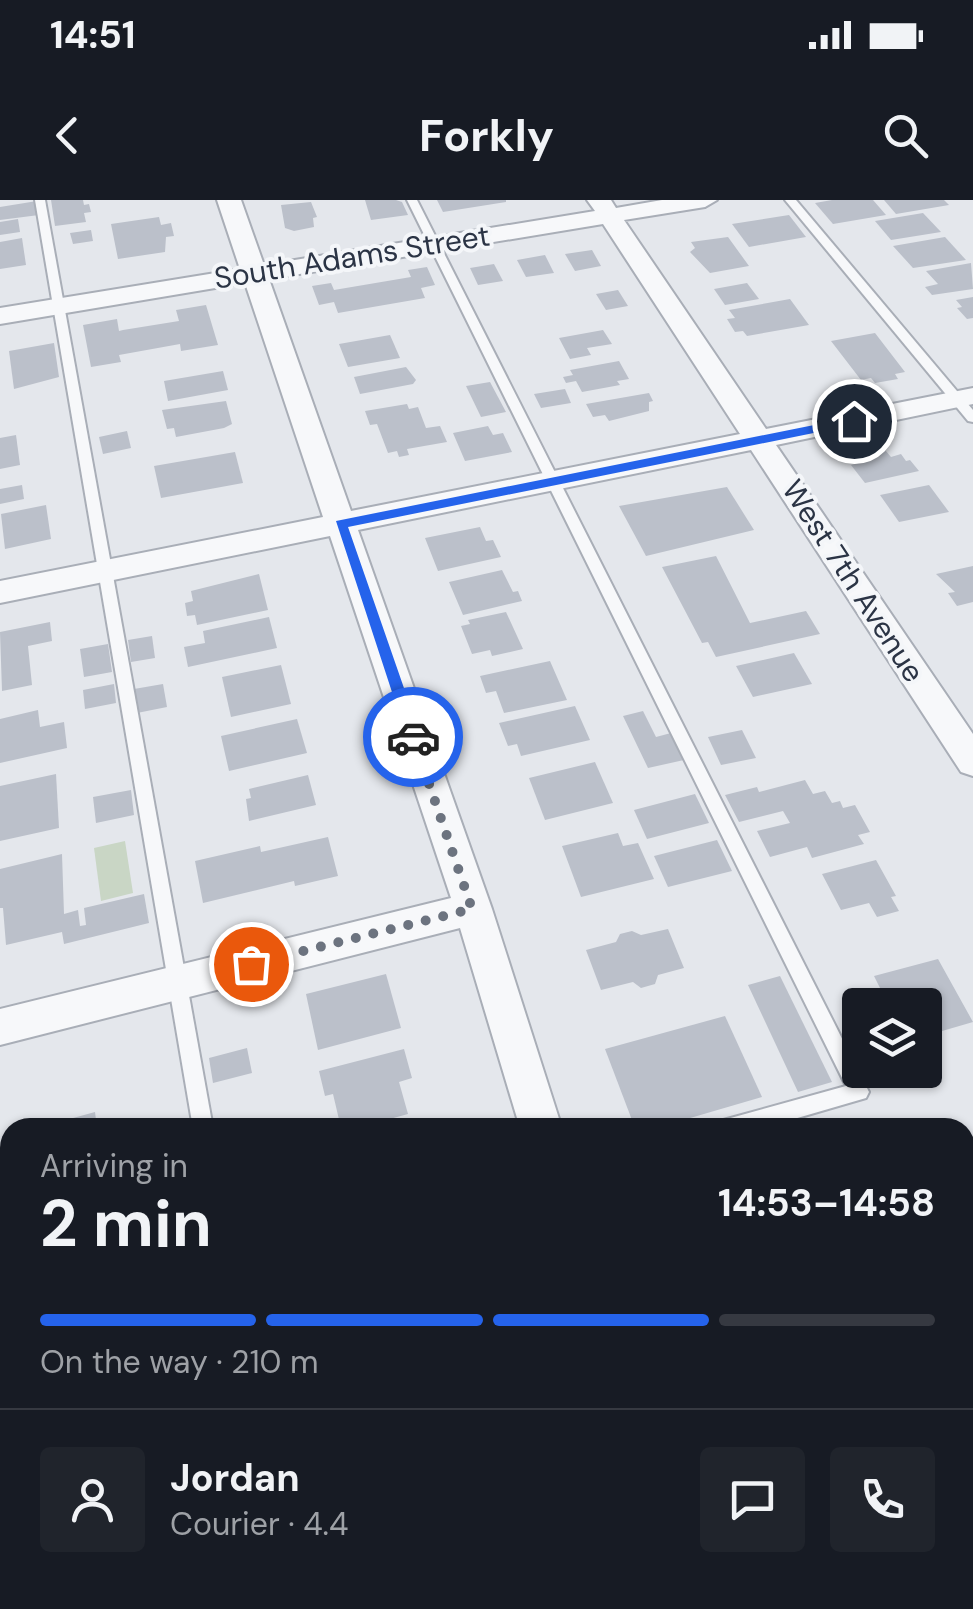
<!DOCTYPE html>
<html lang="en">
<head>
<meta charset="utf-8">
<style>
	:root { --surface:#171b24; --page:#20242c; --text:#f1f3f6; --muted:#9ea1a6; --line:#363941; --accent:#2563eb }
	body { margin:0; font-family:"DM Sans",sans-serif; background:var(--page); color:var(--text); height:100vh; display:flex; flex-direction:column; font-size:38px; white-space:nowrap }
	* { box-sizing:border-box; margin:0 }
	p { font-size:32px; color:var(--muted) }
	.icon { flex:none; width:55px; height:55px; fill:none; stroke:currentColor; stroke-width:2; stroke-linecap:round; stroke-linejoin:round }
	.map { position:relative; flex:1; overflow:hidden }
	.drawer { position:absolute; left:0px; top:918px; width:975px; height:492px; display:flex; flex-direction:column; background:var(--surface); border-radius:30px 30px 0 0; box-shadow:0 2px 8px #0004 }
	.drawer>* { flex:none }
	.fabs { position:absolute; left:842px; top:788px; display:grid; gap:20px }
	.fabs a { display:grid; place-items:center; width:100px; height:100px; border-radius:10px; background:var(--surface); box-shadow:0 2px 8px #0004; font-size:50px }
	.pin { position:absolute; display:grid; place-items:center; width:85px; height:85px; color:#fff; margin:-42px; border:5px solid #fff; border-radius:50%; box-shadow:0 2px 10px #0007 }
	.courier { position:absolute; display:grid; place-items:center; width:100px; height:100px; margin:-50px; border:8px solid #2563eb; border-radius:50%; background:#fff; color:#222; box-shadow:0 2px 12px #0007 }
	.headline em { font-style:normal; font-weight:700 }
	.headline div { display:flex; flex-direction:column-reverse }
	.headline { display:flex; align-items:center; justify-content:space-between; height:170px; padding:0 40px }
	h1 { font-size:65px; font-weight:700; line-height:75px }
	.bar { display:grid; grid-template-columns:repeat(4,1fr); gap:15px 10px; align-content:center; height:120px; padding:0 40px }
	.bar i { height:12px; border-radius:8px; background:var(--line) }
	.bar .current { background:var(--accent) }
	.bar p { grid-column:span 4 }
	.line { display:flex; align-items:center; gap:25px; padding:0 40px; border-top:2px solid var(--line) }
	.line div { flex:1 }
	.round { display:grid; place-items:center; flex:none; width:105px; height:105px; border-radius:10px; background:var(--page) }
	.status { display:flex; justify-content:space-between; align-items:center; height:70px; padding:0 50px; background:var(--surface); direction:ltr }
	.status svg { height:28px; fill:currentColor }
	header { display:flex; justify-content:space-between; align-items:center; height:130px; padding:0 40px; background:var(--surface); font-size:45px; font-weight:700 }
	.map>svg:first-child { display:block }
</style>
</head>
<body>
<div class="status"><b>14:51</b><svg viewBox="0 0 49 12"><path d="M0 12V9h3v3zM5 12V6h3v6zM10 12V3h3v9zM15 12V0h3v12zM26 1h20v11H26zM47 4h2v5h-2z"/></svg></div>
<header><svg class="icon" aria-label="back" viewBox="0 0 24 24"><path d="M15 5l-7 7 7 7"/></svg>Forkly<svg class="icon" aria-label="search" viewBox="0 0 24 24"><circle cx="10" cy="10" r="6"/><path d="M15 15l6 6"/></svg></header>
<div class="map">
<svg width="973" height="1409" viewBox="0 0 973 1409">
	<rect width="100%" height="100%" fill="#e4e7ec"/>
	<polygon fill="#c9d6c5" points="125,641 133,693 101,701 94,648"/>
	<g fill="#bbc0ca">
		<polygon points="51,0 83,0 84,5 89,4 91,12 84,13 86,22 55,26"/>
		<polygon points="365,0 396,0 402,2 408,15 371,20"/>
		<polygon points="437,0 506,0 506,2 443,12"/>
		<polygon points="832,0 873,0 886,15 833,24 815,3"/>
		<polygon points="884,0 944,0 949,5 896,14"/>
		<polygon points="37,1 39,15 0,20 0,7"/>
		<polygon points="311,2 317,17 313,18 314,27 294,31 285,28 281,5"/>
		<polygon points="923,13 941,32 891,40 875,21"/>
		<polygon points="789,15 806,37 749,47 732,24"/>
		<polygon points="159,17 161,25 171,23 174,36 166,37 165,52 118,59 111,24"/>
		<polygon points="18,19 20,32 0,35 0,22"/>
		<polygon points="91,30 93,41 73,44 70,33"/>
		<polygon points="728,37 749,66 710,73 690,52 695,48 691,42"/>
		<polygon points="945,37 966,60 913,68 893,46"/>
		<polygon points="22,38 26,65 0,69 0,42"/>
		<polygon points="592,50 601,66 575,71 565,54"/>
		<polygon points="545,55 554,73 526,77 517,60"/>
		<polygon points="971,63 973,89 932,95 925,87 938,84 926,71"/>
		<polygon points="494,64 503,81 478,85 470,68"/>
		<polygon points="427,67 435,85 421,88 425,98 338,113 334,102 319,105 312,86 331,83 334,90 411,77 408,70"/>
		<polygon points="747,83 759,99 725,105 714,89"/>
		<polygon points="618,90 628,106 606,110 596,94"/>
		<polygon points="973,97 973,118 967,119 957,108 962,107 956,100"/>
		<polygon points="790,99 809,125 747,136 743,131 735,132 727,119 735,118 729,110"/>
		<polygon points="206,105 218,145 181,151 180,144 119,155 121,162 91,167 83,125 117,119 119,131 123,130 179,121 176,110"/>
		<polygon points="603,130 612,144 587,148 591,155 570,159 559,138"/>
		<polygon points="875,133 905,172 895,174 898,179 875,183 871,178 861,180 831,141"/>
		<polygon points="390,135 400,158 348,167 339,144"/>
		<polygon points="54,143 59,177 14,189 9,151"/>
		<polygon points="619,161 629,179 617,181 620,185 582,192 576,181 566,183 563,177 573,175 570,170"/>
		<polygon points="406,167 416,180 413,184 360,194 354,177"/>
		<polygon points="223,171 228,190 168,201 164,181"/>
		<polygon points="490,182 506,212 481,217 466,186"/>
		<polygon points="565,189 571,203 541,208 534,194"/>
		<polygon points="649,193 653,201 649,202 649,211 609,221 605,215 593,217 586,204"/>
		<polygon points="226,201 232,224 224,228 176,237 174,228 167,229 162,210"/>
		<polygon points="407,204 409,209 418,207 426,228 440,226 447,242 407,249 409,255 399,257 397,251 388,253 377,224 370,225 365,211"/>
		<polygon points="488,226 493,235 503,233 512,252 465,261 453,233"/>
		<polygon points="127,231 131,248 103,254 99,237"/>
		<polygon points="16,235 20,265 0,269 0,238"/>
		<polygon points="885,250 891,257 901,254 906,261 910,260 919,271 865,283 851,265 862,262 857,256"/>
		<polygon points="235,252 243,283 161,298 154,266"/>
		<polygon points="22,285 24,299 0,304 0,289"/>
		<polygon points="929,285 949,312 899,322 880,295"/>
		<polygon points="727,287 754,330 646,356 619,306"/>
		<polygon points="46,305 51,339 5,349 1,314"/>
		<polygon points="480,327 486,341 493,340 501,357 438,371 425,338"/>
		<polygon points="716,356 750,423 806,411 820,434 716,457 708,442 702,443 662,367"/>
		<polygon points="973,366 973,402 957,406 948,393 955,392 936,374"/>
		<polygon points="502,370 513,392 518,391 522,401 463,415 449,382"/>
		<polygon points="259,374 268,410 197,425 195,415 187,416 185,403 193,401 191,391"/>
		<polygon points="506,412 523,449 492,456 490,450 472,454 461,426 470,424 468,420"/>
		<polygon points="269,417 277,448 188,467 184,447 205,443 203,431"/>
		<polygon points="50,422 52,441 28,446 32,485 2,491 0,432"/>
		<polygon points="152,436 155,458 131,462 128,440"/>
		<polygon points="108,444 112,472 84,477 80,449"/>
		<polygon points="794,453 812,484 753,497 736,466"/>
		<polygon points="550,461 567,500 504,513 496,491 486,493 480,476"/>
		<polygon points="281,465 291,504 231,517 222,477"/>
		<polygon points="114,484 116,503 85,509 83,490"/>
		<polygon points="163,484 167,507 137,513 134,489"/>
		<polygon points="575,506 590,540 521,556 517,544 508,546 499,523"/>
		<polygon points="38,510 40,527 64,522 67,548 0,563 0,519"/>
		<polygon points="643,511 656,537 671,533 684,560 648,568 623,516"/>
		<polygon points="297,519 307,553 229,571 221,536"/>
		<polygon points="742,530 756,558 721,565 708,537"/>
		<polygon points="595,562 613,603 545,620 529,578"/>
		<polygon points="56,574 59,628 0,641 0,586"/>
		<polygon points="308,575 316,605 249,621 246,599 251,598 249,589"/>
		<polygon points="805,580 813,594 825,591 832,603 840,601 843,608 855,605 870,632 858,635 864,644 812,658 807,647 770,657 757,631 790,623 783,611 739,622 725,595 757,587 759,592"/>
		<polygon points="131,590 134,615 96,623 93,597"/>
		<polygon points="695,594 709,623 647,639 634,610"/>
		<polygon points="618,633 623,646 638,643 654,679 581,697 562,646"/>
		<polygon points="328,637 338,676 295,686 294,681 203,703 195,661 260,646 261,652"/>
		<polygon points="717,640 732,671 668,687 654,656"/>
		<polygon points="62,654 64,714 78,710 80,726 86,725 84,708 144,694 149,723 64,744 62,732 6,745 3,708 0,708 0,669"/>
		<polygon points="876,660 896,696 891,697 899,711 877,717 869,703 841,710 822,674"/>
		<polygon points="668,729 684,768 658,775 655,784 641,788 633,782 601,790 586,750 616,742 620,734 632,731 641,735"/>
		<polygon points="938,759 973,822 925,836 925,805 860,805 860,827 847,801 882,792 874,776"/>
		<polygon points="386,774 401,828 318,850 306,794"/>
		<polygon points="780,776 832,882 798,892 748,785"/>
		<polygon points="725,816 762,897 656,928 635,928 605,849"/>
		<polygon points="247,848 252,873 213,883 209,858"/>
		<polygon points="404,849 412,878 399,882 408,914 357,928 341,928 333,894 325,896 319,871"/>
		<polygon points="95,912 97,928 44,928 44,926"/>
		<polygon points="973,941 973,983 965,985 965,943"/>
		<polygon points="10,963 10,1002 0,1005 0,966"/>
		<polygon points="973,1038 973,1123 965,1126 965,1040"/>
		<polygon points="10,1142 10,1222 0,1225 0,1145"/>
		<polygon points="10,1234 10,1283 0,1286 0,1238"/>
		<polygon points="965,1312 973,1331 973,1365 965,1367"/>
		<polygon points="10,1345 10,1400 168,1401 143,1409 0,1409 0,1348"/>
		<polygon points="784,1400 839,1400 843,1409 787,1409"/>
	</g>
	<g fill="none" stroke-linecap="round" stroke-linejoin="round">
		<g stroke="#a9aeb7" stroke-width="4">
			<g id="service">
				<polygon points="35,0 45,0 213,928 193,928"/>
				<polygon points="407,0 417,0 866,886 869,892 866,898 763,928 717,928 720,921 727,919 846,886"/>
				<polygon points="785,0 796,0 973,210 973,222 968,221"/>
				<polygon points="973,997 973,1017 965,1019 965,999"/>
				<polygon points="267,1400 291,1400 293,1409 269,1409"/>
				<polygon points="358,1400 382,1400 384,1409 360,1409"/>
			</g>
		</g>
		<g stroke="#a9aeb7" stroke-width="4">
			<g id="minor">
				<path d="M217 0H241L264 65 595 11 587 0H611L616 8 662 0H717L705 7 624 20 766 229 973 188V204L776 245 973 534V576L961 572 751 250 358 330 492 709 562 928H520L460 728 0 845V809L451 698 330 336 0 403V381L323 317 245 83 0 124V108L240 69ZM603 24 740 234 351 311 269 79Z"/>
				<polygon points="668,1400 720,1400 723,1409 671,1409"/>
			</g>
		</g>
		<g stroke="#a9aeb7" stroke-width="4">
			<g id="tertiary">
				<polygon points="973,1187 973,1247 965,1250 965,1190"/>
				<polygon points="419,1400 506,1400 502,1409 415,1409"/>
			</g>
		</g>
		<use href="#service" fill="#f7f8fa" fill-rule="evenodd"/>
		<use href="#minor" fill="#f7f8fa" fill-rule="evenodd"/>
		<use href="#tertiary" fill="#f7f8fa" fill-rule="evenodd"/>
	</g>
	<polygon fill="#2563eb" points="854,217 858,224 348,327 421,537 413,542 408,541 336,321"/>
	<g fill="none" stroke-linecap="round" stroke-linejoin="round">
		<polyline stroke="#6c737f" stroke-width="10" stroke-dasharray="0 18" points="251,764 472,709 413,537"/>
	</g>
	<g text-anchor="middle" stroke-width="8" stroke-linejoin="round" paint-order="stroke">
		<g font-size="30" fill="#2b3445" stroke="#f4f6f9">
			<text transform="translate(352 57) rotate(-9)" y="10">South Adams Street</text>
			<text transform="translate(853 381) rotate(57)" y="10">West 7th Avenue</text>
		</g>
	</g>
</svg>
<div class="fabs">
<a><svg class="icon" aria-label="layers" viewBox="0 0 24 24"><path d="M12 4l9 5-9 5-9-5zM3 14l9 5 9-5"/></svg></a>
</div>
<div class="pin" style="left:251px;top:764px;background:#ea580c"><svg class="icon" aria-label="bag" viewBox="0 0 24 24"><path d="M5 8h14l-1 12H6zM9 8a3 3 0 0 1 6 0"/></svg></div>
<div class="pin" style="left:854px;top:221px;background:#1f2937"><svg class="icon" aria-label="home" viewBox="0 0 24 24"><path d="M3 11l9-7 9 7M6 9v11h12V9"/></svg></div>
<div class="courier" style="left:413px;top:537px"><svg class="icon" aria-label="car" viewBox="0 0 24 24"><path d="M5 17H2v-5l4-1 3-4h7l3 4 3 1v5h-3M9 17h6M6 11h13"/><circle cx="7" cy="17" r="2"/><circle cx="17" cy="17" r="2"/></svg></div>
<section class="drawer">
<div class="headline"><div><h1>2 min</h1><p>Arriving in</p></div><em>14:53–14:58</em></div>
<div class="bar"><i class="current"></i><i class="current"></i><i class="current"></i><i></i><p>On the way · 210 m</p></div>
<div class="line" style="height:180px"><a class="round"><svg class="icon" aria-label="person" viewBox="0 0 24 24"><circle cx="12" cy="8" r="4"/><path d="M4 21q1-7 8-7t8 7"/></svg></a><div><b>Jordan</b><p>Courier · 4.4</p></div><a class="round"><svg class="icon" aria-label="chat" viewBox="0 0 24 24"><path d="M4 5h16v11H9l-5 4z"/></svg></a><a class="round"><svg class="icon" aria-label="phone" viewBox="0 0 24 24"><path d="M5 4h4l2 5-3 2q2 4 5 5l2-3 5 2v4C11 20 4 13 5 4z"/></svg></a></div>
</section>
</div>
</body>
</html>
